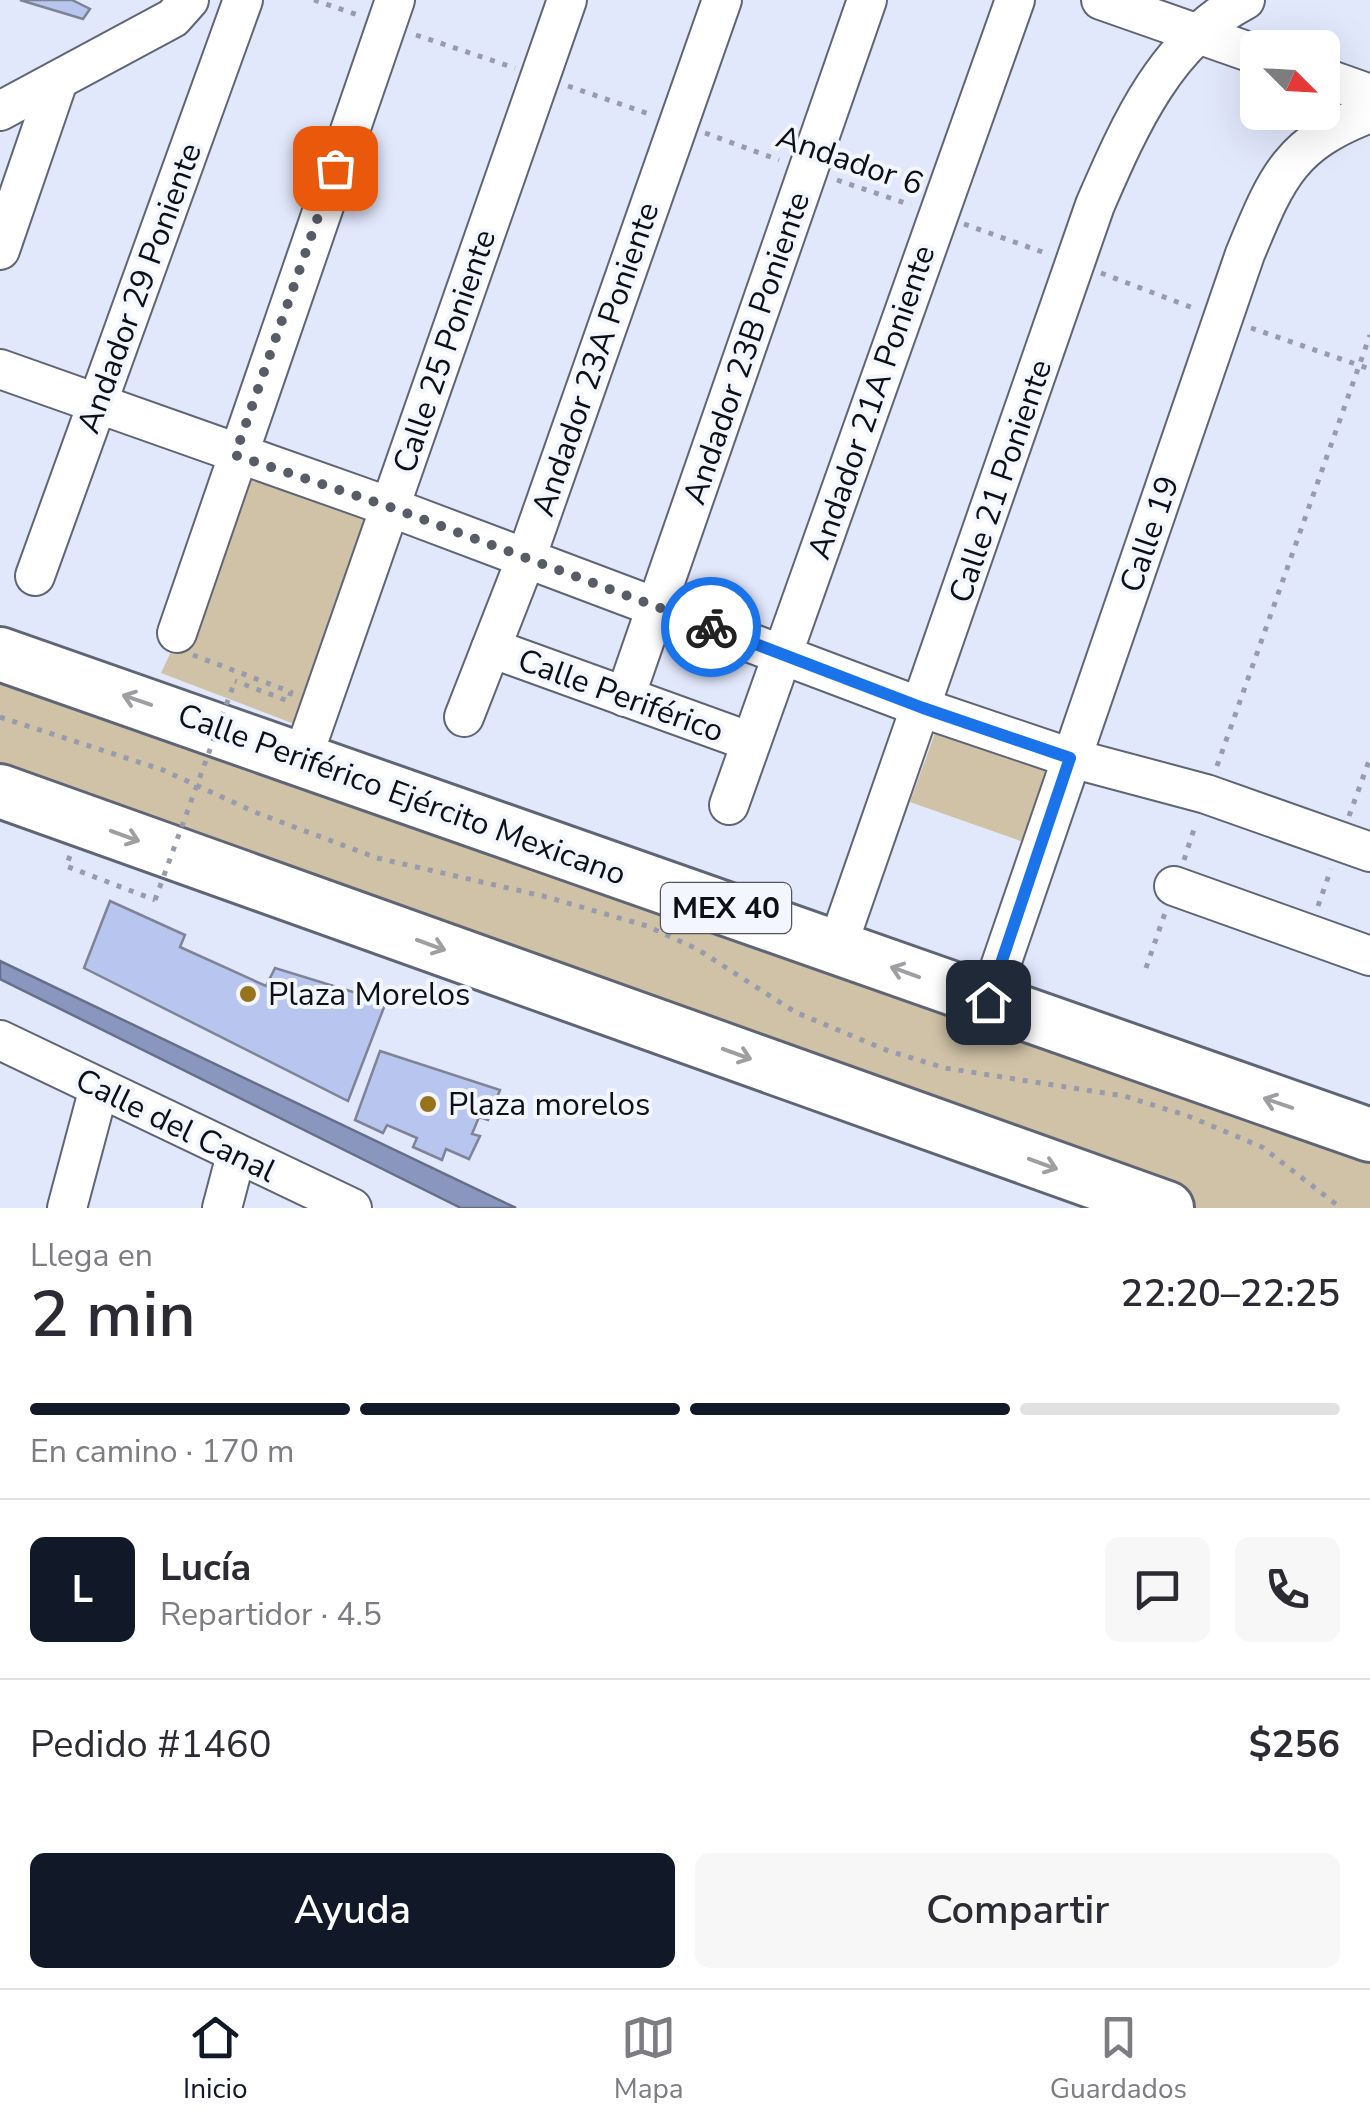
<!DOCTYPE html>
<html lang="es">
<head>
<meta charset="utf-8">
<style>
	:root { --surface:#fff; --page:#f7f7f7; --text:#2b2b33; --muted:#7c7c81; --line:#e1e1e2; --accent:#111827 }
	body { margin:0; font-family:"Nunito Sans",sans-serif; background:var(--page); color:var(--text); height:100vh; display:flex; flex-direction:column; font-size:38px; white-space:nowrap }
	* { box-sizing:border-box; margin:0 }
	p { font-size:32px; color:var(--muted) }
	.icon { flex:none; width:55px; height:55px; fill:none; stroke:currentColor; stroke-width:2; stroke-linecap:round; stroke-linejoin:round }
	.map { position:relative; height:1208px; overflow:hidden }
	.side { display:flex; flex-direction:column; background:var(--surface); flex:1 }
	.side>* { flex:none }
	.needle { width:65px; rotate:114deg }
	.buttons { position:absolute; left:1240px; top:30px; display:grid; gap:20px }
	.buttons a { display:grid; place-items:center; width:100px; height:100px; border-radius:15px; background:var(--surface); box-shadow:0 10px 40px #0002; font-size:50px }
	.pin { position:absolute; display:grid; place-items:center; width:85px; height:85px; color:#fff; margin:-42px; border-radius:20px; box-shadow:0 5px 15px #0006 }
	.courier { position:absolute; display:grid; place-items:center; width:100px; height:100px; margin:-50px; border:8px solid #1a73e8; border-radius:50%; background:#fff; color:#222; box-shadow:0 2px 12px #0007 }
	.summary em { font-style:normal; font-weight:600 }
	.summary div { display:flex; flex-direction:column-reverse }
	.summary { display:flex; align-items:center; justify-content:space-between; height:170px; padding:0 30px }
	h1 { font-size:65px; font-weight:600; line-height:75px }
	.bar { display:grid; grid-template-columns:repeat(4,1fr); gap:15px 10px; align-content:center; height:120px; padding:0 30px }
	.bar i { height:12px; border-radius:8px; background:var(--line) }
	.bar .active { background:var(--accent) }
	.bar p { grid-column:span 4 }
	.line { display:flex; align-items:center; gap:25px; padding:0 30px; border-top:2px solid var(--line) }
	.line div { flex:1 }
	.round { display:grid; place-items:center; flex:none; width:105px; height:105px; border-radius:15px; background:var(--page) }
	.button { display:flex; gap:20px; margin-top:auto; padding:20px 30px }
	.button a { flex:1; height:115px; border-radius:15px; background:var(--accent); color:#fff; font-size:40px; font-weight:600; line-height:115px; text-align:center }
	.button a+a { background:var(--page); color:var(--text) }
	.menu { display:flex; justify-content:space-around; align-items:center; height:140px; border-top:2px solid var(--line); background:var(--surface); font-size:28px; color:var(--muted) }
	.menu a { display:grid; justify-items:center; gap:5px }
	.menu .active { color:var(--accent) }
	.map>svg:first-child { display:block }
</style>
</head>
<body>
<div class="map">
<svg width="1370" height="1208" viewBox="0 0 1370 1208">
	<rect width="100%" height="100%" fill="#e2e8fc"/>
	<g fill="#d0c2a7">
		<polygon points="238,458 387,508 310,730 161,673 180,632"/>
		<polygon points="0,662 1370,1136 1370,1208 1194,1208 0,785"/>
		<polygon points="935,733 1052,773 1029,844 910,802"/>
	</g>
	<polygon fill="#8a96bd" stroke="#656e8b" stroke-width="2.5" points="0,961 516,1208 461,1208 0,979"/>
	<g fill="#b8c5ef" stroke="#7e8395" stroke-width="2.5">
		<polygon points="20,0 72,0 90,9 83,19"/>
		<polygon points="110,901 185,935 180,947 266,986 275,968 386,1002 348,1101 84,968"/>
		<polygon points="380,1051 500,1090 488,1120 479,1117 472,1134 480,1136 469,1159 446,1149 442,1160 413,1147 417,1138 387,1125 383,1133 355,1120"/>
	</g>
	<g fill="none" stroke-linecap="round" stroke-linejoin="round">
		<g stroke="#5f6575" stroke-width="42">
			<g id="minor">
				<polyline points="1101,0 1258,55"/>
				<polyline points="1322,77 1370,94"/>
				<polyline points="0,111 173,18 189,0"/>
				<polyline points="0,250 58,81"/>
				<polyline points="0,369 390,507 923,708 1071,758 1206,794 1370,852"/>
				<polyline points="35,576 243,0"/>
				<polyline points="177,633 395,0"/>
				<polyline points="491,648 751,742"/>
				<polyline points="625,697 867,0"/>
				<polyline points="464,717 525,561 722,0"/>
				<polyline points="302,759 567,0"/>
				<polyline points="729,805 1015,0"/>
				<polyline points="1174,886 1370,956"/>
				<path d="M837 947 1095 205C1129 127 1165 42 1245 0"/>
				<path d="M988 1002 1245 254C1277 177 1289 144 1370 113"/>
				<polyline points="0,1040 352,1208"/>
				<polyline points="67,1208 99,1088"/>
				<polyline points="222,1208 236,1155"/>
			</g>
		</g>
		<g stroke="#5f6575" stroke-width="58">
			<g id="highway">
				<polyline points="0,654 1370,1135"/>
				<polyline points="0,791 1167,1208"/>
			</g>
		</g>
		<g stroke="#979bab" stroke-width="5" stroke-dasharray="5 8" stroke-linecap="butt">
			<polyline points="314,0 358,15"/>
			<polyline points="416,35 515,68"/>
			<polyline points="568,86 652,115"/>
			<polyline points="705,133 779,160"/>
			<polyline points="837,180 911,205"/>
			<polyline points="964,224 1048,254"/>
			<polyline points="1101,273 1193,308"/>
			<polyline points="1251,328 1370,369"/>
			<polyline points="193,655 291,692 288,701 235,681"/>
			<polyline points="0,717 163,770 257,813 377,858 543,896 647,926 697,949 795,1012 886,1050 945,1068 1124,1096 1188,1116 1262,1147 1341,1208"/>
			<polyline points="1217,766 1370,335"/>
			<polyline points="1349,816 1370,758"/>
			<polyline points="70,856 66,866 155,900"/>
			<polyline points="1184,860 1196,823"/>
			<polyline points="1318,906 1331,869"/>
			<polyline points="1146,968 1165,913"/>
		</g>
		<use href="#minor" stroke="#fff" stroke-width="38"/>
		<use href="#highway" stroke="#fff" stroke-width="52"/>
		<polyline stroke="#979bab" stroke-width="5" stroke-dasharray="5 8" stroke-linecap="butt" points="155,900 235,681"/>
	</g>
	<defs><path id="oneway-shaft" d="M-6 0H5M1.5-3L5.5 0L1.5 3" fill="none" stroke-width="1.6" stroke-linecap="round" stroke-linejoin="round" transform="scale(2.5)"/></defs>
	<g stroke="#9f9fa2">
		<use href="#oneway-shaft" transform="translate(137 700) rotate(-161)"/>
		<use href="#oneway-shaft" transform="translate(125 836) rotate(20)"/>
		<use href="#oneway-shaft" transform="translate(431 945) rotate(20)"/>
		<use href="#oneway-shaft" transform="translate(905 972) rotate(-160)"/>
		<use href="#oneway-shaft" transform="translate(737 1054) rotate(20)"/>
		<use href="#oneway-shaft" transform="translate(1278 1103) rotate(-161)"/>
		<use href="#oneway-shaft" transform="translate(1043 1164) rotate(20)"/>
	</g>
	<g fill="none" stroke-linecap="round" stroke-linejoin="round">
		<polyline stroke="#585c67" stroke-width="10" stroke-dasharray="0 18" points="335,168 235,455 390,507 711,627"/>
		<polyline stroke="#1a73e8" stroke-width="12" points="711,627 923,708 1070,758 988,1002"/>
	</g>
	<g fill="#98721d" stroke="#f3f6fe" stroke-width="4">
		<circle cx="248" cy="994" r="10"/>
		<circle cx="428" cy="1104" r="10"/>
	</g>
	<g text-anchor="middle" stroke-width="8" stroke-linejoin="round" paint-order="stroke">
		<rect fill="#f3f6fe" stroke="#53555c" stroke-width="2.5" x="661" y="883" width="130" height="50" rx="8"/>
		<g font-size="30" font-weight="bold" fill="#0e1017">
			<text x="726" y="918">MEX 40</text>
		</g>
		<g font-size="32" fill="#0e1017" stroke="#f3f6fe">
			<text transform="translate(850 160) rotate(19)" y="11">Andador 6</text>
			<text transform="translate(139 288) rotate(-70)" y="11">Andador 29 Poniente</text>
			<text transform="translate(746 348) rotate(-71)" y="11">Andador 23B Poniente</text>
			<text transform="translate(444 351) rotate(-71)" y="11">Calle 25 Poniente</text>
			<text transform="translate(595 359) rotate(-71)" y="11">Andador 23A Poniente</text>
			<text transform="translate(871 402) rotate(-71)" y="11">Andador 21A Poniente</text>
			<text transform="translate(1000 481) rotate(-71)" y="11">Calle 21 Poniente</text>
			<text transform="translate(1149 534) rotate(-71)" y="11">Calle 19</text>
			<text transform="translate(621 695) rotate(20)" y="11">Calle Periférico</text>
			<text transform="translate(402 794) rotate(20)" y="11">Calle Periférico Ejército Mexicano</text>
			<text transform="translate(176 1125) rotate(26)" y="11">Calle del Canal</text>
		</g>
		<g font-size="32" fill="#0e1017" stroke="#f3f6fe" text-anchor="start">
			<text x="268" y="1005">Plaza Morelos</text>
			<text x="448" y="1115">Plaza morelos</text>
		</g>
	</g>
</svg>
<div class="buttons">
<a><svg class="needle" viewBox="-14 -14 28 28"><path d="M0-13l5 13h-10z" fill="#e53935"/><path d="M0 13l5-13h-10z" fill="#7c7c81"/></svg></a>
</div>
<div class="pin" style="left:335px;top:168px;background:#ea580c"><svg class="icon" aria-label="bag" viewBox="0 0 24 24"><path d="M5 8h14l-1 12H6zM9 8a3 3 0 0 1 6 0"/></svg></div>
<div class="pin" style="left:988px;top:1002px;background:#1f2937"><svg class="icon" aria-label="home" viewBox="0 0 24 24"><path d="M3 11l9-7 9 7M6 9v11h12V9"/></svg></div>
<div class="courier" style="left:711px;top:627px"><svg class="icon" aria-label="bike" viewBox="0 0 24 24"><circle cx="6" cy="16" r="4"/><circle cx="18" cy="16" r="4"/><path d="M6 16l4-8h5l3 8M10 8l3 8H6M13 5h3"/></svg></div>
</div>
<section class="side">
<div class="summary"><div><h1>2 min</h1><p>Llega en</p></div><em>22:20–22:25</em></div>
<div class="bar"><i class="active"></i><i class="active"></i><i class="active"></i><i></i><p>En camino · 170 m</p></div>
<div class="line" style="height:180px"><b class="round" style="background:var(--accent);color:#fff">L</b><div><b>Lucía</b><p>Repartidor · 4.5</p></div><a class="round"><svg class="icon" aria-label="chat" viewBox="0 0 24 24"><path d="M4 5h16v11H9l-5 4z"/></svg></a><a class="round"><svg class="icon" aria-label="phone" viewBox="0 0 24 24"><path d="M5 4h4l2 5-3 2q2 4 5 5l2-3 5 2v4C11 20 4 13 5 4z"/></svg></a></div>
<div class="line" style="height:130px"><div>Pedido #1460</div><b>$256</b></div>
<div class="button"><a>Ayuda</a><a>Compartir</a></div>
</section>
<nav class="menu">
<a class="active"><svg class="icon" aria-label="home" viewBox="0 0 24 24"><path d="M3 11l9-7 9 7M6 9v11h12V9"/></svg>Inicio</a>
<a><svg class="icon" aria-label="map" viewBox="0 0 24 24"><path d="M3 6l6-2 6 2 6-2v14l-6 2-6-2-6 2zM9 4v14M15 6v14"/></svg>Mapa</a>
<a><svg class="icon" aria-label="saved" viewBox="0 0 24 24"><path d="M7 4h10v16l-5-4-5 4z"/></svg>Guardados</a>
</nav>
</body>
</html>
